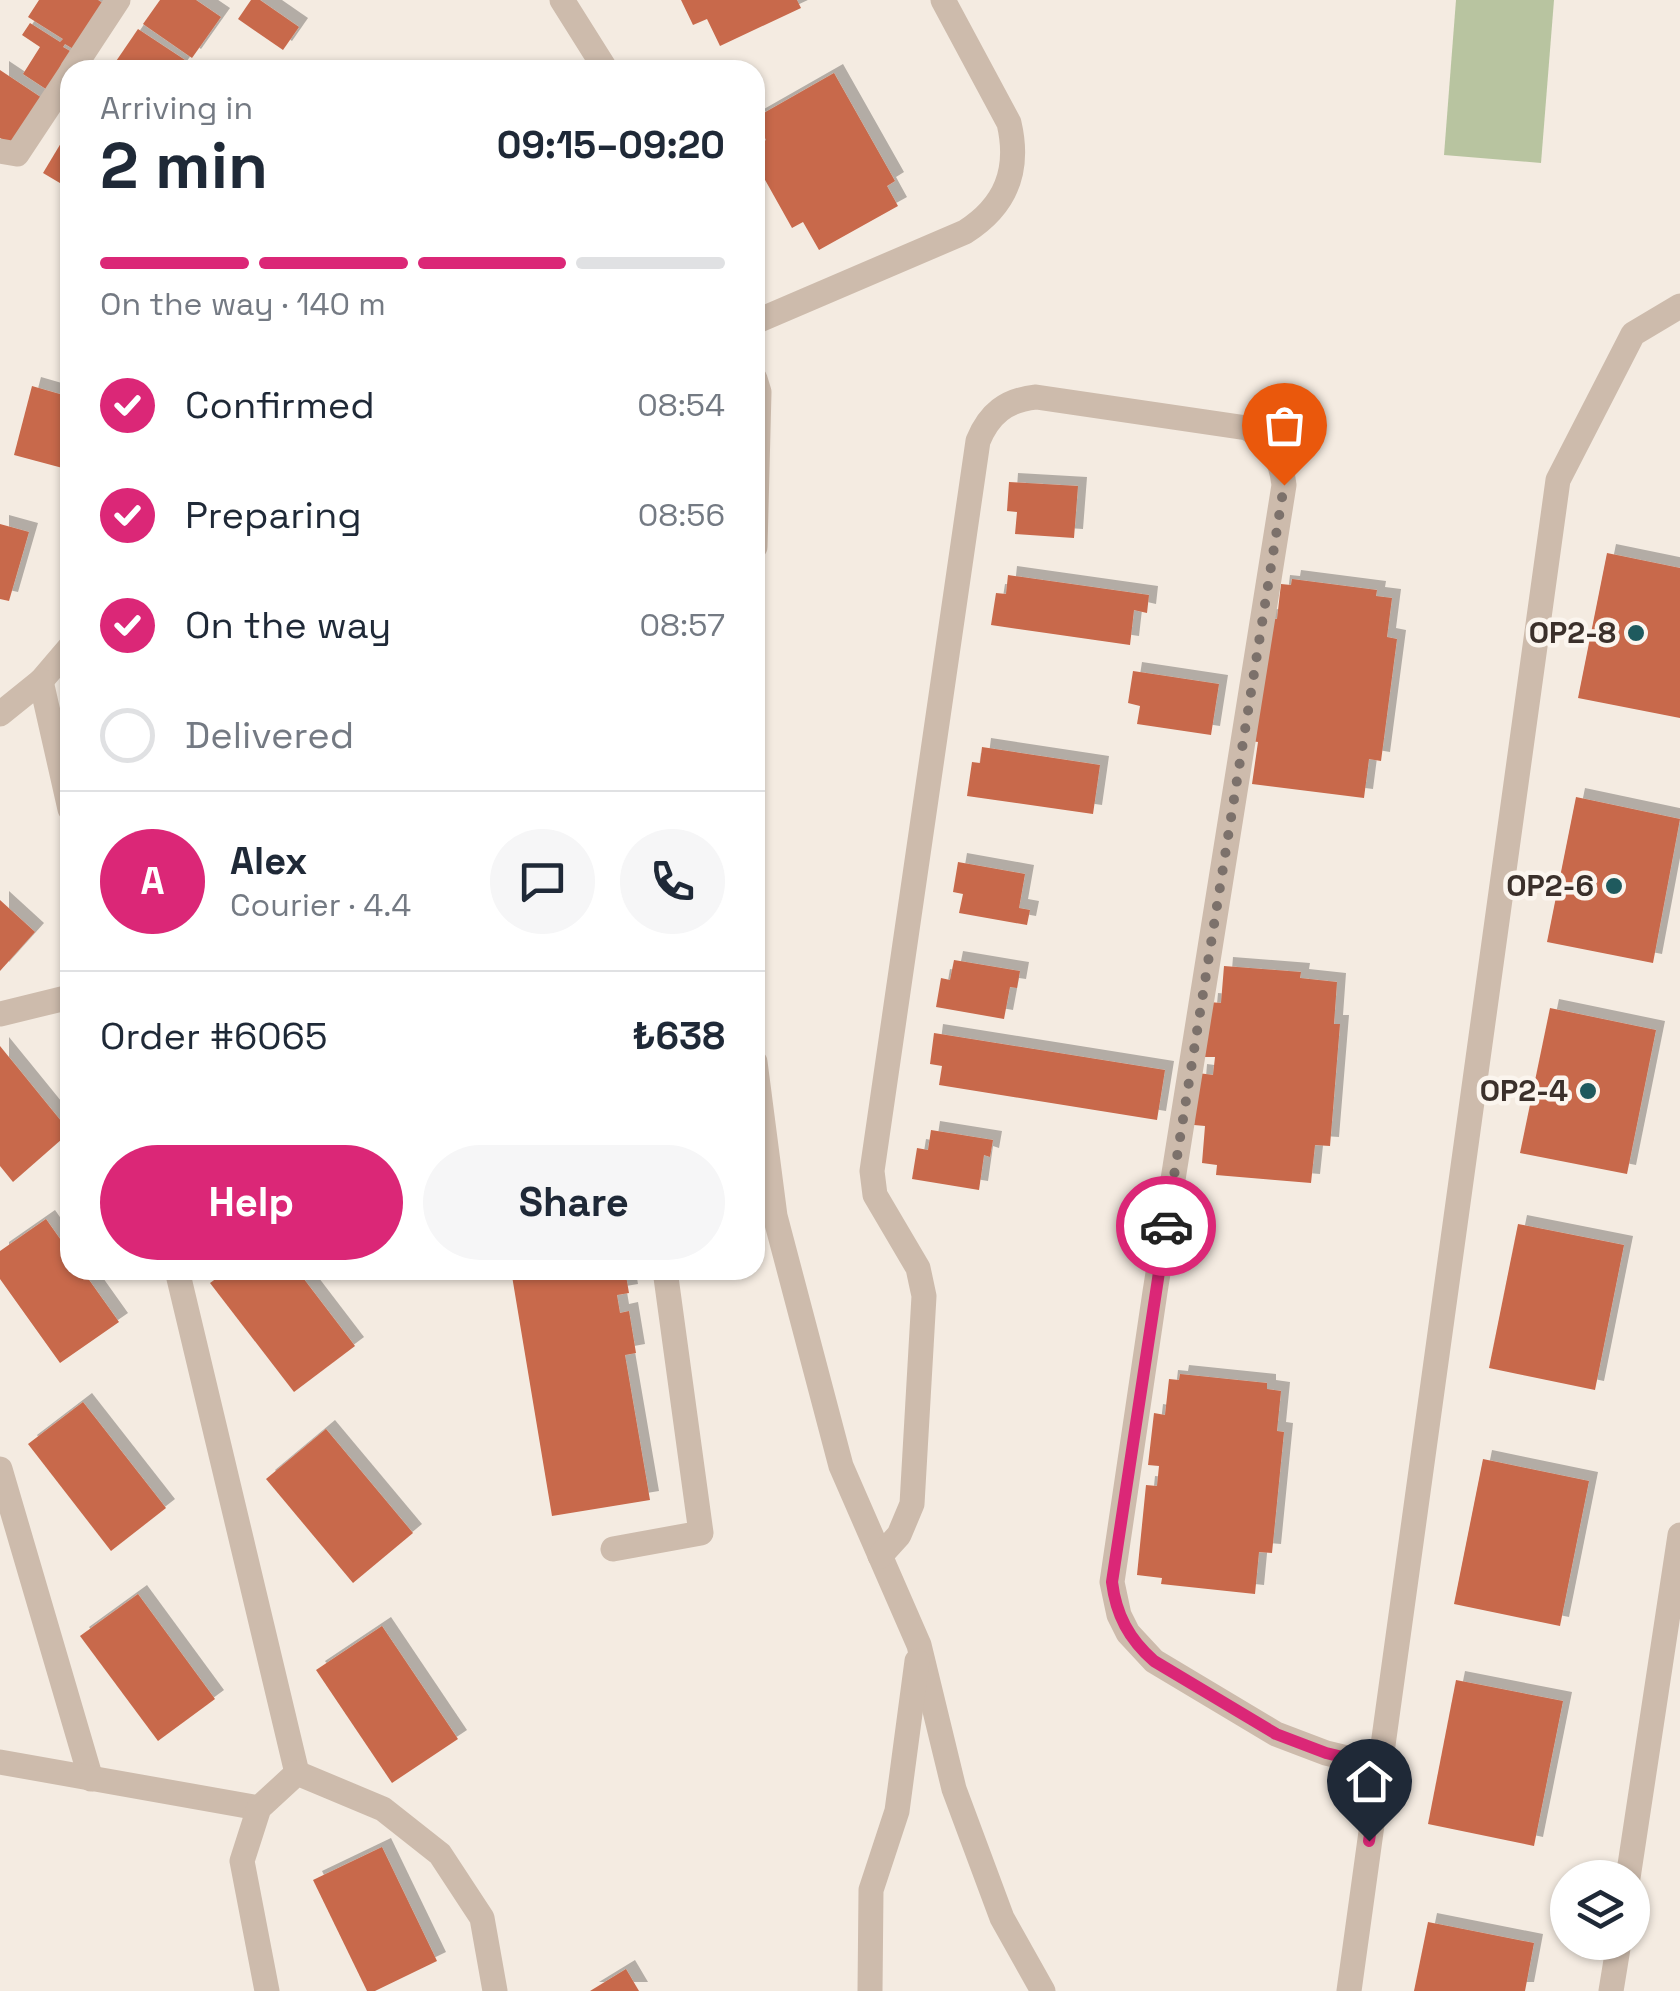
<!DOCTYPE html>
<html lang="en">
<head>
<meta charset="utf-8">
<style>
	:root { --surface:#fff; --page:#f6f6f7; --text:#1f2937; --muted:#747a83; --line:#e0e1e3; --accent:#db2777 }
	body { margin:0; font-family:"Space Grotesk",sans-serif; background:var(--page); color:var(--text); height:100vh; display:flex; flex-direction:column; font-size:38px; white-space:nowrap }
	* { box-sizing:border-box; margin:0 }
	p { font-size:32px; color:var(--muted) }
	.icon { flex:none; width:55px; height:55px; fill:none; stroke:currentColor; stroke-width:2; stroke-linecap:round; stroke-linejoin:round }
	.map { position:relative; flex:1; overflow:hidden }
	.drawer { position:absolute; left:60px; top:60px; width:705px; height:1220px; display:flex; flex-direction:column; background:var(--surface); border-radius:30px; box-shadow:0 2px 8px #0004 }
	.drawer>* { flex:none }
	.buttons { position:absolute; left:1550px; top:1860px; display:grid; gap:20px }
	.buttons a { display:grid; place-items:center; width:100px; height:100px; border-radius:50%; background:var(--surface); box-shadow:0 2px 8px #0004; font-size:50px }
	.pin { position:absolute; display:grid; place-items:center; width:85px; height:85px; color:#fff; margin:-102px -42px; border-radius:50% 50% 50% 0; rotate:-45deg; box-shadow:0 0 10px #0007 }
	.pin .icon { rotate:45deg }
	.courier { position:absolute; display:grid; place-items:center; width:100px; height:100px; margin:-50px; border:8px solid #db2777; border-radius:50%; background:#fff; color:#222; box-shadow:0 2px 12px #0007 }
	.headline em { font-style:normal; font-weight:700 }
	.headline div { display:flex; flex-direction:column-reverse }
	.headline { display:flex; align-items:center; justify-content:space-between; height:170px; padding:0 40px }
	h1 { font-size:65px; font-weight:700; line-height:75px }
	.bar { display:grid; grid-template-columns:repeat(4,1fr); gap:15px 10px; align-content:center; height:120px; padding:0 40px }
	.bar i { height:12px; border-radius:8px; background:var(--line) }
	.bar .selected { background:var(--accent) }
	.bar p { grid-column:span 4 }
	.line { display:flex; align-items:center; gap:25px; padding:0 40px; border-top:2px solid var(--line) }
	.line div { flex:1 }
	.round { display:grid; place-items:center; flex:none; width:105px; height:105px; border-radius:52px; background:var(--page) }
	ol { padding:0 40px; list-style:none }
	li { display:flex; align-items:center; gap:30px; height:110px }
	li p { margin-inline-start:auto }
	li .icon { padding:10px; border-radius:50%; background:var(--accent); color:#fff; stroke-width:4 }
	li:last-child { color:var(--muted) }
	li i { width:55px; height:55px; border:5px solid var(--line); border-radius:50% }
	.button { display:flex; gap:20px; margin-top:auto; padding:20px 40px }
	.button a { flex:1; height:115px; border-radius:60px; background:var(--accent); color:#fff; font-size:40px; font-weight:700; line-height:115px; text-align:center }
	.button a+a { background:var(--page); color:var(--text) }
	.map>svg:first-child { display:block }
</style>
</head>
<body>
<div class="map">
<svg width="1680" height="1991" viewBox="0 0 1680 1991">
	<defs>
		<filter id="shadow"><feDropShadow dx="9" dy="-9" stdDeviation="0" flood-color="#0004"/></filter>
	</defs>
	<rect width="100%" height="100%" fill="#f4ebe1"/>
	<polygon fill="#b8c4a0" points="1456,0 1554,0 1541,163 1444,155"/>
	<g fill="#c8694b" filter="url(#shadow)">
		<polygon points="39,0 98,0 109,7 80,53 65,44 63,47 77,55 52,93 23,74 40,47 22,35 30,23 60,42 63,39 28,17"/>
		<polygon points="160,0 196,0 221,17 192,58 143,24"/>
		<polygon points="251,0 260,0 299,27 283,50 238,19"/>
		<polygon points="681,0 797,0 801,8 720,46 707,19 693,25"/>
		<polygon points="138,29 185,60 178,70 110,70"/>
		<polygon points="0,70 48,102 17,149 0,138"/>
		<polygon points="834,73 895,181 887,186 898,206 819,250 803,222 792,228 755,162 755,147 766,140 755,118"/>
		<polygon points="70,128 70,189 43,173"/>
		<polygon points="32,386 70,397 70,470 14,455"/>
		<polygon points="1009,482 1078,486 1074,538 1015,534 1017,512 1007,511"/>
		<polygon points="0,524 29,532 9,601 0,599"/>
		<polygon points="1607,553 1680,568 1680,718 1578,698"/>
		<polygon points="1008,575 1149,595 1147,613 1134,610 1130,645 991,625 996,593 1006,594"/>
		<polygon points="1292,579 1377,590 1376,596 1392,598 1387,637 1397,639 1381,761 1369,759 1364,798 1252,784 1258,742 1250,741 1266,618 1277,619 1281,584 1291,585"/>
		<polygon points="1133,671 1219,684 1211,735 1137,724 1140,706 1128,703"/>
		<polygon points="982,747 1100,765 1093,814 967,796 972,762 980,763"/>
		<polygon points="1576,797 1680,819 1653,963 1547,942"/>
		<polygon points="958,862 1025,874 1019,908 1030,910 1027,925 959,913 963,894 953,892"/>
		<polygon points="0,900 35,932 0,971"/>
		<polygon points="954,960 1020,971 1017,988 1010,987 1004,1019 936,1007 941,978 950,980"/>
		<polygon points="1224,966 1301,972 1300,978 1337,982 1334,1024 1340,1024 1330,1146 1315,1145 1311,1183 1216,1175 1217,1165 1202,1163 1205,1126 1194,1125 1198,1073 1213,1075 1215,1057 1204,1057 1209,1002 1221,1003"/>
		<polygon points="1550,1008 1656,1030 1627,1174 1520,1153"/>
		<polygon points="934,1033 1165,1070 1157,1120 939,1085 942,1066 930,1064"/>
		<polygon points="0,1046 70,1132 13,1182 0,1166"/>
		<polygon points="931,1130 993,1140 990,1157 984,1155 979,1190 912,1179 917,1148 928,1150"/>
		<polygon points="46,1219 70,1253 70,1270 82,1270 119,1322 60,1363 0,1279 0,1251"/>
		<polygon points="1518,1224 1624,1245 1595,1390 1489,1368"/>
		<polygon points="228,1270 297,1270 355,1346 294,1392 210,1283"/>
		<polygon points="511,1270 625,1270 629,1293 617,1295 620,1313 629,1311 636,1353 625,1355 650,1500 552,1516"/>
		<polygon points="1180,1374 1267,1383 1267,1389 1281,1391 1277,1431 1284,1432 1272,1553 1259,1552 1255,1594 1161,1584 1162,1578 1137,1575 1146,1485 1157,1486 1159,1466 1148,1465 1154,1413 1165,1415 1169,1379 1179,1380"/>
		<polygon points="83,1402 166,1508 111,1551 28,1444"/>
		<polygon points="326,1429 413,1533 353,1583 266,1479"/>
		<polygon points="1483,1459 1589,1481 1560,1626 1454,1604"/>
		<polygon points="138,1594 215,1699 158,1741 80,1636"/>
		<polygon points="382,1626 458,1739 392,1783 316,1670"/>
		<polygon points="1456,1680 1563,1701 1534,1846 1428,1824"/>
		<polygon points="382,1847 437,1961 375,1991 367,1991 313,1880"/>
		<polygon points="1428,1922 1534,1943 1525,1991 1414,1991"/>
		<polygon points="626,1969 639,1991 590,1991"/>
	</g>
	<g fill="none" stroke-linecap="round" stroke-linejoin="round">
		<g stroke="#cdbbac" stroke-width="25">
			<polyline points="562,0 606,70"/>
			<polyline points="72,70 118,0"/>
			<polyline points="0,151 17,154 70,74"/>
			<path d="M755 322 965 232C1006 206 1020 170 1009 123L943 0"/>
			<polyline points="755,379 759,392 755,547"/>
			<polyline points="41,681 70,647"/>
			<polyline points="0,714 41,681 70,809"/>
			<polyline points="0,1014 70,997"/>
			<polyline points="755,1062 775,1216 841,1466 919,1645 954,1789 1002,1918 1043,1991"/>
			<polyline points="177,1270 297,1773"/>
			<polyline points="0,1469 91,1779"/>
			<polyline points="613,1549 701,1533 665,1270"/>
			<path d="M880 1556 899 1535 912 1504 924 1296 918 1268 875 1195 872 1171 978 441C989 414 1006 400 1036 397L1247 428C1271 442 1281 458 1284 485L1155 1292 1112 1582 1119 1615 1128 1633 1154 1661 1276 1734 1326 1753 1380 1766"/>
			<polyline points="0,1762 259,1808"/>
			<polyline points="1628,1878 1680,1535"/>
			<polyline points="267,1991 242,1861 259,1808 297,1773 383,1809 440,1854 482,1918 495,1991"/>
			<polyline points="870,1991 871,1890 897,1811 917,1661"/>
			<polyline points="1349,1991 1558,480 1633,334 1680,306"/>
			<polyline points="1611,1991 1619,1942"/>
		</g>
	</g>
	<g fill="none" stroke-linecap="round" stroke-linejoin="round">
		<polyline stroke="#7c716b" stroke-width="10" stroke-dasharray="0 18" points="1166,1226 1284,485"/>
		<path stroke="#db2777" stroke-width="12" d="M1166 1226 1112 1582C1116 1615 1129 1639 1154 1661L1276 1734 1326 1753 1380 1766 1369 1841"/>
	</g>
	<g fill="#1f5a5e" stroke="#fbf5ee" stroke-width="4">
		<circle cx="1636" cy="633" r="10"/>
		<circle cx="1614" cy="886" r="10"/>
		<circle cx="1588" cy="1091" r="10"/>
	</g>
	<g text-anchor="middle" stroke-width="9" stroke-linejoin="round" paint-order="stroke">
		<g font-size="30" font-weight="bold" fill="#3b302b" stroke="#fbf5ee" text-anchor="end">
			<text x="1616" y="643">OP2-8</text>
			<text x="1594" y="896">OP2-6</text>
			<text x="1568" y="1101">OP2-4</text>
		</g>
	</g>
</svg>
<div class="buttons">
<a><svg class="icon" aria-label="layers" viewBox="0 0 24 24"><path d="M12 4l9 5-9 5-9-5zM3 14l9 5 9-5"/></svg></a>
</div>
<div class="pin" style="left:1284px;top:485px;background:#ea580c"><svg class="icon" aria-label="bag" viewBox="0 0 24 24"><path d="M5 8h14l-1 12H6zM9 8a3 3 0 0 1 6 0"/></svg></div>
<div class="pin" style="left:1369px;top:1841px;background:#1f2937"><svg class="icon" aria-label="home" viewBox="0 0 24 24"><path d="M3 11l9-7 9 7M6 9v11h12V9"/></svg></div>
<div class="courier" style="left:1166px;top:1226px"><svg class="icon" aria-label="car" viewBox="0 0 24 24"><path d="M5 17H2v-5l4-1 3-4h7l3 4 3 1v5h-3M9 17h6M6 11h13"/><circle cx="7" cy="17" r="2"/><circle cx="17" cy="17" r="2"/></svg></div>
<section class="drawer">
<div class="headline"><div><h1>2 min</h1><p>Arriving in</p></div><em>09:15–09:20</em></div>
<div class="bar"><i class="selected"></i><i class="selected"></i><i class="selected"></i><i></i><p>On the way · 140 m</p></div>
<ol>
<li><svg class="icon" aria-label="check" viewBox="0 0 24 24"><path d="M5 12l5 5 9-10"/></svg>Confirmed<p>08:54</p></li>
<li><svg class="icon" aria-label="check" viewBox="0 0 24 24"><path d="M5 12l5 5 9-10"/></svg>Preparing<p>08:56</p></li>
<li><svg class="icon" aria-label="check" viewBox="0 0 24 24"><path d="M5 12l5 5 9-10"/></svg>On the way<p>08:57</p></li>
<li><i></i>Delivered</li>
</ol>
<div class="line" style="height:180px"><b class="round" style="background:var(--accent);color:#fff">A</b><div><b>Alex</b><p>Courier · 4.4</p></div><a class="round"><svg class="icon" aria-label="chat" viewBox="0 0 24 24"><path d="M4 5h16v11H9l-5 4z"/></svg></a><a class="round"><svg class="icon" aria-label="phone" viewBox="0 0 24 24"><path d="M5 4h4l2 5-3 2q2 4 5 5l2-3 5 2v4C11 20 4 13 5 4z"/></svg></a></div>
<div class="line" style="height:130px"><div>Order #6065</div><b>₺638</b></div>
<div class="button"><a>Help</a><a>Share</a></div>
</section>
</div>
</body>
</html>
